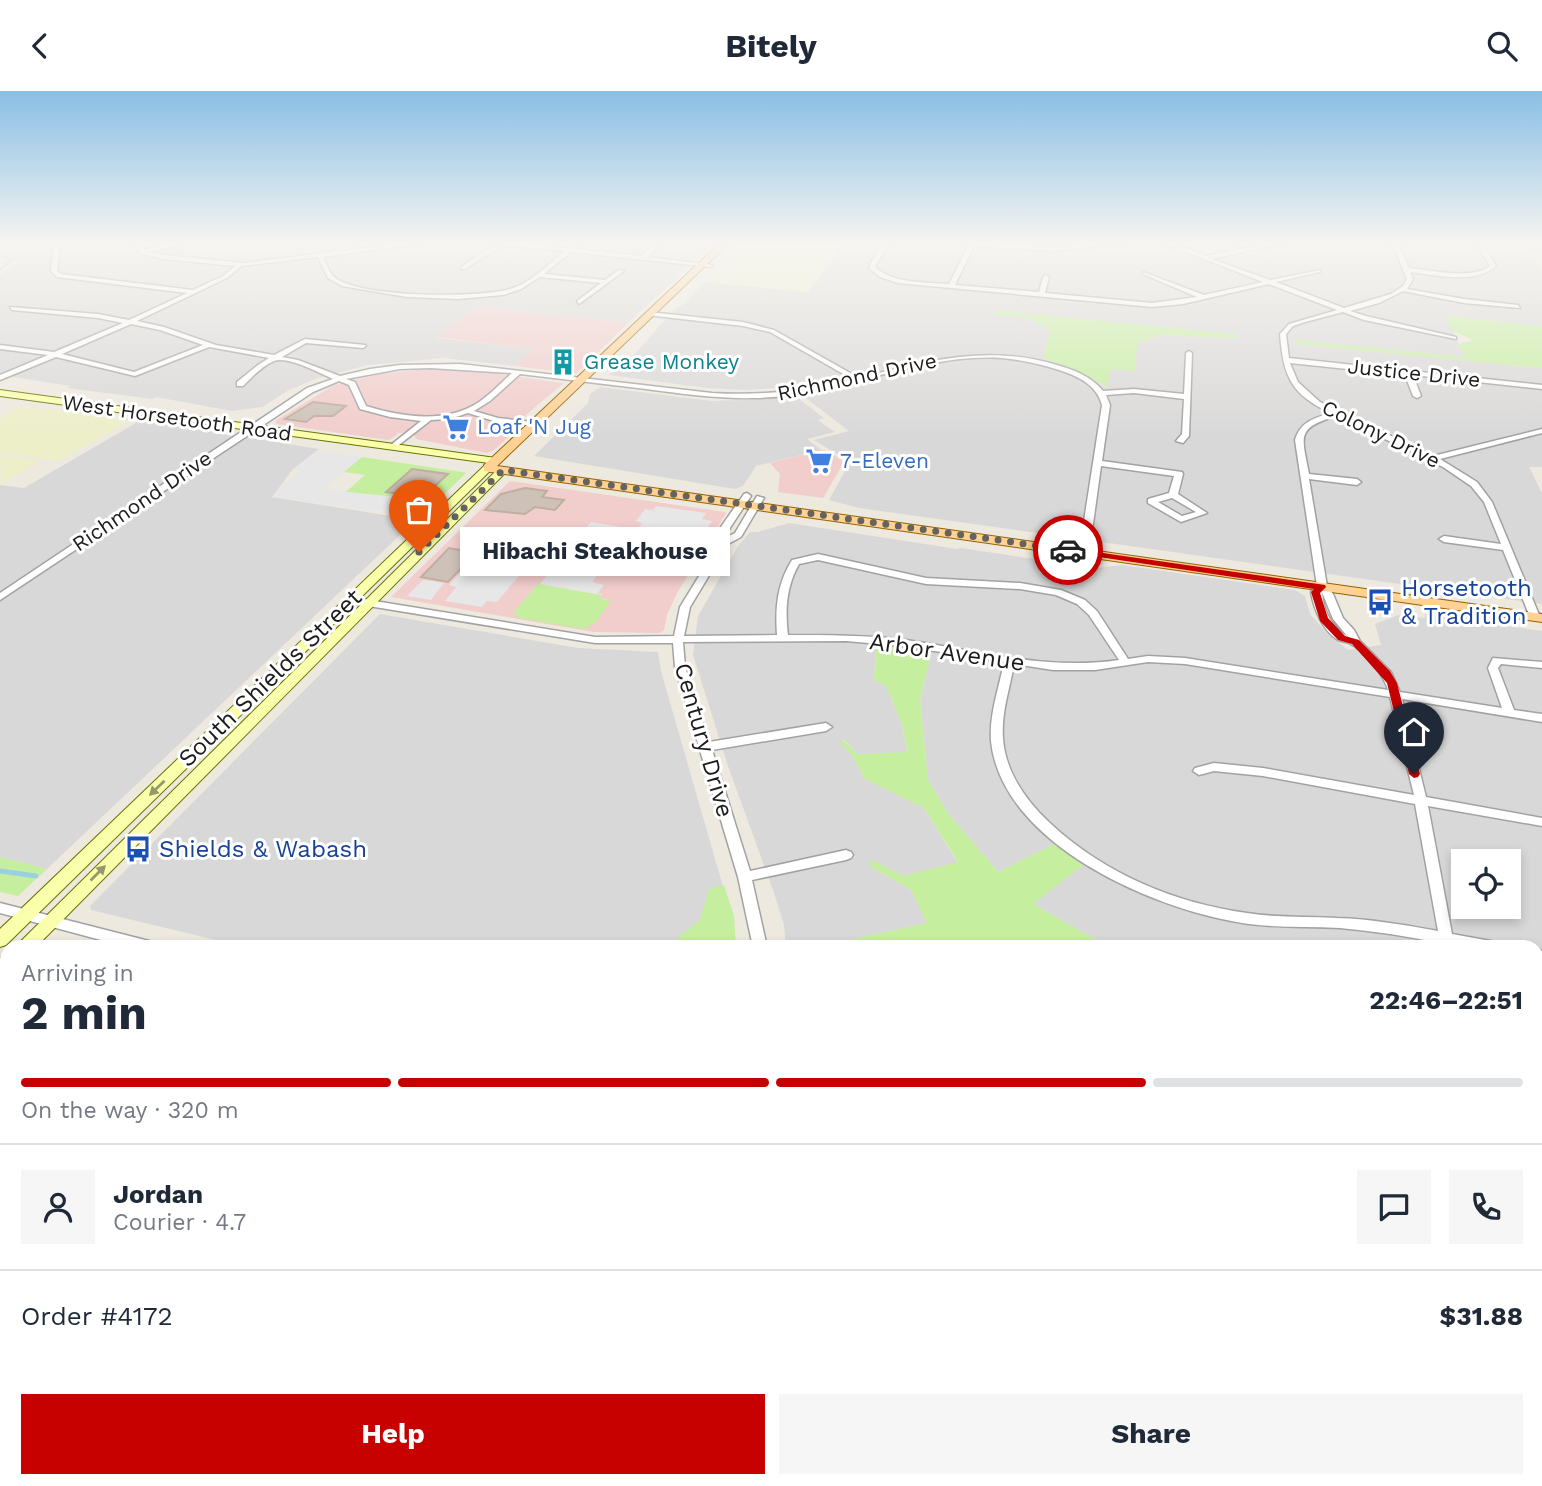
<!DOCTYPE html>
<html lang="en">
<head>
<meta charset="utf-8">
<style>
	:root { --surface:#fff; --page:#f6f6f7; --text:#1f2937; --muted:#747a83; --line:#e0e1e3; --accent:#c60100 }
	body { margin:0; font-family:"Work Sans",sans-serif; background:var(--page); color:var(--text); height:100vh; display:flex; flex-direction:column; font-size:26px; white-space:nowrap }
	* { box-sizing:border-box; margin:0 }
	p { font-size:23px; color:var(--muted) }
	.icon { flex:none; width:38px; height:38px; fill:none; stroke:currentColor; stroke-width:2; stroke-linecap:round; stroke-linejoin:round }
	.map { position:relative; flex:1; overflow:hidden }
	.side { position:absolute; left:0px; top:849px; width:1544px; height:548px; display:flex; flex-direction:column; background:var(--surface); border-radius:21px 21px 0 0; box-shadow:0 4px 10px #0003 }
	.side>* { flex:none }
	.controls { position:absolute; left:1451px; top:758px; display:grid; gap:14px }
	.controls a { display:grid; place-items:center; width:70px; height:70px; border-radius:0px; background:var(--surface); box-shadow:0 4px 10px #0003; font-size:35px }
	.pin { position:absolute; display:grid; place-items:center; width:60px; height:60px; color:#fff; margin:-72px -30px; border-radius:50% 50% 50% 0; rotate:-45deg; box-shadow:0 0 7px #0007 }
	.pin .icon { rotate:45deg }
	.courier { position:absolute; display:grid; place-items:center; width:70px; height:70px; margin:-35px; border:5px solid #c60100; border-radius:50%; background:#fff; color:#222; box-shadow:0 2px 9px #0007 }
	.bubble { position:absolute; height:49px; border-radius:0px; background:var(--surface); box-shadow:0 4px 10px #0003; font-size:23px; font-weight:700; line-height:49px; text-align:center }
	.summary em { font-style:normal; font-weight:700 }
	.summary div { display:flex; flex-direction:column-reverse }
	.summary { display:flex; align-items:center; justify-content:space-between; height:119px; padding:0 21px }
	h1 { font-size:46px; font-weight:700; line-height:52px }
	.bar { display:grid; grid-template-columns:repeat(4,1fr); gap:10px 7px; align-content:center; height:84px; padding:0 21px }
	.bar i { height:9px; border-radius:5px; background:var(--line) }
	.bar .current { background:var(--accent) }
	.bar p { grid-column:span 4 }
	.line { display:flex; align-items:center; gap:18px; padding:0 21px; border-top:2px solid var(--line) }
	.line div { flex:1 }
	.round { display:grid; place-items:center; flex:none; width:74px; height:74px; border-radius:0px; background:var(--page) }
	.action { display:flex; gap:14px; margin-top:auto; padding:14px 21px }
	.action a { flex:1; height:80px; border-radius:0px; background:var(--accent); color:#fff; font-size:28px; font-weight:700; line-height:80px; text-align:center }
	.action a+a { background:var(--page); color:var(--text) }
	header { display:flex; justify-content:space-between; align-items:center; height:91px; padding:0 21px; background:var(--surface); font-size:32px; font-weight:700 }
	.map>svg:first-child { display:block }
</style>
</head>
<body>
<header><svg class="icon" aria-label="back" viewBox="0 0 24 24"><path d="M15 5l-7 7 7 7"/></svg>Bitely<svg class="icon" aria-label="search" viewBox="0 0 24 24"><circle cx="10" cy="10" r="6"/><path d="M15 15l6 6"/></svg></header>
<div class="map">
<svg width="1542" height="1395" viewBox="0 0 1542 1395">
	<rect width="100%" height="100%" fill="#eee9df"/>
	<g fill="#d9d8d8" fill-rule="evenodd">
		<polygon points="0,152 713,152 697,167 688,169 683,173 688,177 628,232 478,216 437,247 535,258 515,275 444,267 368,274 318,287 289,299 262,316 232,320 156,306 152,308 67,297 71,295 0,284 0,184 17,171 0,159"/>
		<path d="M844 152H1523L1542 179V235L1446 225 1465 266 1295 250 1296 253 1542 277V376H1529L1542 402V513L859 417 829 409 850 371 814 349 849 340 791 296 746 299 707 297 609 284 632 266 673 220 685 212 705 191 808 201ZM994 220 1236 243V247L1159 244 1136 253 1111 277 1106 296 1081 281 1043 267 1050 239 1029 227Z"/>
		<polygon points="600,296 711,310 798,307 824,327 818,329 835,341 807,348 821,359 756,375 743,395 735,398 534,365 588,312 590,303"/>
		<polygon points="141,329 319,358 293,378 272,406 416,429 47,778 0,766 0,394 24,397"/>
		<path d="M789 432 957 458 961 457 1096 477 1122 474 1295 499 1305 505 1310 523 1325 540 1348 559 1381 554 1375 533 1398 524 1425 527V523L1542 540V1395H428L431 1390H1536V856H1109L1033 813 1083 773 1054 753 998 781 947 721 928 689 920 609 931 563 876 555 874 589 887 596 903 636 907 662 858 663 844 649 840 651 852 664 865 688 924 717 958 772 903 785 873 770 870 775 911 799 928 832 817 856H786L784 834 774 802 728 675 693 564 698 525 738 455 750 441H758ZM1463 770H1508V816H1463Z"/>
		<polygon points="380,523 578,557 658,561 661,580 724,799 727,856 245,856 91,819 90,815"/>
	</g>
	<g fill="#f1cdcc" fill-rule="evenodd">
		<polygon points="478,216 628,232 577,282 571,282 515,275 533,258 436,246"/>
		<polygon points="426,278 485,281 564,292 535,316 513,336 516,339 494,359 487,362 416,348 412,341 399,342 389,349 277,333 275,330 334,294 380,283"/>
		<polygon points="821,359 830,361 844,371 823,407 778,401 780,383 770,372"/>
		<path d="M510 390 725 421 726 422 677 502 667 524 664 539 660 542 594 541 391 506ZM538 493 602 503 600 508 610 509 513 522Z"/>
	</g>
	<g fill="#ecefc8">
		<polygon points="744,152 844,152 808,201 705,191"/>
		<polygon points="22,315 128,329 129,330 58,370 0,361 0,327"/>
		<polygon points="0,364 39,370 1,393"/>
	</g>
	<g fill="#c5ee9f" fill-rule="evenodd">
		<polygon points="994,219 1236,243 1237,247 1159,244 1137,253 1135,280 1111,278 1107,296 1081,281 1043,267 1050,239 1029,227 995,224"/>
		<polygon points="1445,225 1542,235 1542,277 1296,253 1295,249 1465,266 1458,253 1472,250 1470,247 1453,241"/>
		<path d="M362 366 462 381 466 382 433 414 418 416 408 407 346 401 365 384 344 381ZM412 378 447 383V384L423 406 387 401Z"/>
		<polygon points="538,493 602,504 600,508 611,510 596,531 584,538 519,527 513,522"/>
		<polygon points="876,555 931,563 920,609 928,689 947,721 998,781 1054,753 1083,774 1033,813 1109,856 817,856 927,832 911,799 870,775 872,769 903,785 958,771 924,717 865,688 852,664 839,651 843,649 858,663 907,661 903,636 887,596 874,589"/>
		<polygon points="0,766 47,778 18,805 0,801"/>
		<polygon points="724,794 734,825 736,856 672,856 675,849 700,829 709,798"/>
		<polygon points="7,906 7,1004 4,1006 7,1014 0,1020 0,913"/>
		<polygon points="7,1196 7,1319 0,1329 0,1200"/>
		<polygon points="215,1390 431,1390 428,1395 193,1395"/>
	</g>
	<g fill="#e7e7e7">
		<polygon points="319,360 362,366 324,397 372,405 409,407 418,416 412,422 388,418 371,420 274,406 278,398 302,380 294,378"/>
		<polygon points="656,415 706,422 702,428 712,430 701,446 691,445 687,449 654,444 656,440 648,439 644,445 651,446 642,458 635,457 628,467 635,469 629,477 611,474 642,432 636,430 645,418 653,419"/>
		<polygon points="591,431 633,438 592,491 604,494 597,503 540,493"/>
		<polygon points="511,437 555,444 539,463 494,456 497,452 490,451 500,439 508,440"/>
		<polygon points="475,466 528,474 497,511 487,510 482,516 445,510 456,496 449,494"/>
		<polygon points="423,489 444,492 431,509 407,505"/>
		<polygon points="7,1319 7,1390 215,1390 193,1395 0,1395 0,1329"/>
	</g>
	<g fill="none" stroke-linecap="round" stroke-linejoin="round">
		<g stroke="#9bd0e0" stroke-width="2.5">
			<polyline points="1538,152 1542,157"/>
			<polyline points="0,163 12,169 0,179"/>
		</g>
		<polyline stroke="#9bd0e0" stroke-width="5" points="0,780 36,785"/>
	</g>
	<g fill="#cec2b8" stroke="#c0afa0" stroke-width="2">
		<polygon points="313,311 346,315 333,325 314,325 306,331 285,328"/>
		<polygon points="412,378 448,383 423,406 386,401"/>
		<polygon points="525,397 547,400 542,406 564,409 555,419 535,416 525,423 485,419 501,403"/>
		<polygon points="449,457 476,462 448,491 421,486"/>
	</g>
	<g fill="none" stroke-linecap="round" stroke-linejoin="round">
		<g stroke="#a2a2a2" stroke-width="3">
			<g id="street">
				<path d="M54 152H60L57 180 61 183 193 199 223 185 235 175 163 168 140 162 136 152H142L144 159 174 152H185L149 161 163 164 244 172 405 152H422L323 166C326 171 329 181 333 185 354 207 484 208 513 197 531 191 549 173 565 160L502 154 465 178H461V176L497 152H519L568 157 575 152H582L575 158 641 165 656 152H662L647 166 713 174 710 176 571 161 544 183 605 189 619 179 624 180 579 213 577 210 601 192 540 186 521 198 503 204 458 208 407 206 342 195 328 187 318 166 241 175 227 187 137 230 164 236 216 254 274 264 305 248 365 254 366 255 363 257 306 252 282 266 298 269 340 285 370 278 400 274 460 273 712 302C760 305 805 300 852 288L770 241 743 235 647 224 646 223 649 221 743 231 774 239 859 287C925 270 989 253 1057 274 1074 279 1091 285 1103 300L1134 298 1184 303 1186 262 1189 260 1192 262 1189 345 1183 352 1176 350 1182 343 1184 308 1134 302 1106 304 1110 314 1102 370 1182 381 1183 383 1178 403 1207 422 1181 431 1148 412V408L1169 402 1174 385 1101 375 1089 462 1084 465 1081 464 1079 462 1102 314C1097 294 1078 285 1059 279 1040 273 1022 269 1002 267 919 262 840 305 757 307 720 308 683 303 646 298 604 293 562 288 520 283L490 310 474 320 498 327 533 331 537 333 536 335 497 331 468 322 450 328 431 329 395 357H392V353L421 330 390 326 360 318 349 294 339 290 313 301 0 509V502L307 297 333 288C319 282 288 265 274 270 262 275 252 286 243 295H237V291L258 274 269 267 209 256 135 285 56 266 0 289V284L48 264 0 258V254L54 261 123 232 98 227 12 219 10 216 98 223 129 229 187 202 57 186 51 180ZM131 233 160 239 203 254 134 281 62 263ZM430 277 512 282C501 292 491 303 479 311 446 333 401 326 366 315L355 291 346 288 400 278ZM1172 407 1196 421 1182 425 1158 411Z"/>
				<path d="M884 152H890L876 173V177C896 193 925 191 949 193L970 152 1054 156 1124 152 1054 160 974 155 955 194 1039 201 1043 186 1046 184 1049 186 1045 202 1152 212 1197 206 1143 183V181L1204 204 1263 191 1163 152H1171L1207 165 1270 152H1281L1212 168 1270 189 1320 179V181L1276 191 1344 217 1391 203 1403 195 1407 188 1392 152H1398L1409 177C1431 179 1472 189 1490 175L1476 152H1482L1496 175C1475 194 1436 184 1410 181L1413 188 1407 198 1464 208 1518 214 1520 217 1464 212 1403 200 1379 212 1350 220 1366 225 1456 246V248L1364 229 1343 221 1305 231 1293 235 1286 243 1289 267 1542 294V298L1413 284 1421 305 1417 307 1413 305 1405 284 1290 272 1298 291 1320 311 1433 365 1542 338V342L1440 368 1477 391 1492 411 1540 526 1535 529 1530 526 1503 459 1444 451 1439 448 1444 445 1501 453 1484 411 1471 395 1443 376 1337 325C1295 337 1302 345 1309 383L1357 388 1361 391 1357 394 1309 388 1327 495 1333 503 1343 527 1354 539 1360 550 1391 581 1400 601 1502 617 1488 577 1493 567 1542 571V577L1501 573 1498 577 1514 619 1542 623V631L1402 608 1426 706 1542 727V735L1428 715 1452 843 1491 850 1496 852 1498 856H1441L1440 852C1407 845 1373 840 1340 837 1309 835 1279 837 1249 833 1159 821 1002 755 991 650 989 624 999 597 1004 571L903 555 846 550 683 551 685 576 709 651 826 632 832 636 826 640 712 659 750 780 846 759 851 761 853 764 851 767 846 769 752 789 767 856H753L738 786 675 576 673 552H595L350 512 345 509 350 506 595 546 674 545 680 516 720 451 716 443 744 403 747 402 751 405 726 443 727 446 735 442 757 405 764 407 741 446 728 453 690 516 684 545 777 544C775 517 777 493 792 469L818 463 926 487 1020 492 1061 499 1085 509 1097 520 1128 568 1148 565 1185 567 1388 599C1385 585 1362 558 1349 552 1347 551 1340 550 1338 549 1322 539 1314 518 1311 501L1317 495 1295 349C1300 331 1314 327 1331 322 1291 304 1283 285 1280 243L1289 233 1337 219 1269 193 1183 213 1152 216 898 192 880 186 870 178V173ZM818 469 926 493 1020 498 1056 504 1077 513 1089 524 1119 569C1047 580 976 559 906 549 867 544 827 544 788 544 785 519 786 496 799 473ZM1322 501 1333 528 1348 546C1332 536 1323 520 1322 501ZM1148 571 1185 573 1390 606 1414 704 1263 677 1214 672 1195 677 1193 680 1199 684 1214 680 1263 685 1415 713 1438 840C1405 834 1371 828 1337 827 1307 825 1277 827 1247 822 1175 812 1105 783 1051 733 1027 711 1005 681 1003 647 1001 622 1010 597 1014 573L1053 579H1095Z"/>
				<polygon points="0,812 149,850 154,852 156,856 127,856 0,822"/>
				<polygon points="1536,858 1542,860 1542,872 1536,870"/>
				<polygon points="1536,1031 1542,1031 1542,1047 1536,1046"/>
				<polygon points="581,1390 601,1390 599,1395 579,1395"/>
				<polygon points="1112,1390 1135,1390 1137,1395 1114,1395"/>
				<polygon points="1301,1390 1324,1390 1322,1395 1299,1395"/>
				<polygon points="1393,1390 1416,1390 1418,1395 1395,1395"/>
			</g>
		</g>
		<g stroke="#667400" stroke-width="2">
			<g id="secondary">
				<polygon points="0,299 496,367 501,370 496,373 0,305"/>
				<polygon points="484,375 493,377 6,854 0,856 0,838"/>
				<polygon points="499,377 508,379 36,856 15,856"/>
				<polygon points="7,865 7,884 0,887 0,867"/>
			</g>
		</g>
		<g stroke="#926200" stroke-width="2">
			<polygon id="primary" points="720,152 729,152 497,375 1542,523 1542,531 484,380 484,374"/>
		</g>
		<use href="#street" fill="#fff" fill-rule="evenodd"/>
		<use href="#secondary" fill="#faffac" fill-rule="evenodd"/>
		<use href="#primary" fill="#ffd193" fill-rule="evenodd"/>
	</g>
	<defs><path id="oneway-solid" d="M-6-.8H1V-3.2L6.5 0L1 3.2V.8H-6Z" transform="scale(1.75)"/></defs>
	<g fill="#96986b">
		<use href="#oneway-solid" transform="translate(157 697) rotate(136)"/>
		<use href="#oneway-solid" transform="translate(98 782) rotate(-45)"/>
	</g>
	<linearGradient id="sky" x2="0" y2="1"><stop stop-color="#89bfe5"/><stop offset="0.44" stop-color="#f7f5f1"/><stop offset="1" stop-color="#f7f5f1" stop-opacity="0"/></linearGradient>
	<rect width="1542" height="347" fill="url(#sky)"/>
	<polygon fill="#c60100" points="1068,457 1325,494 1326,496 1320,502 1328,527 1345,545 1359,549 1390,580 1397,592 1420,683 1418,686 1414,687 1409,683 1387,592 1352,553 1338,549 1320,530 1311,501 1314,498 1065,461"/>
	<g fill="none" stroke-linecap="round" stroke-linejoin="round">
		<polyline stroke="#656360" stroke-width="7" stroke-dasharray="0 12.6" points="419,461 503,379 1068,459"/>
	</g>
	<defs>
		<g id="building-bare" transform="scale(2.1)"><path d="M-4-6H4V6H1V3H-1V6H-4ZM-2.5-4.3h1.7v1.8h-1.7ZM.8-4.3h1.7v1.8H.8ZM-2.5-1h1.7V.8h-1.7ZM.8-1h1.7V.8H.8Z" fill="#0f9aa8" stroke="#fff" stroke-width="2.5" paint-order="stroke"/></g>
		<g id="supermarket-bare" transform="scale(2.1)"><path d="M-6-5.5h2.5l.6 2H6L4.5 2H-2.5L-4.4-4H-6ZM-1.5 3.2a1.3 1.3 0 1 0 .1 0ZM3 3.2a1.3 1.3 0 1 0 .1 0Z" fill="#3f7fe0" stroke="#fff" stroke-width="2.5" paint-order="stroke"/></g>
		<g id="bus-bare" transform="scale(2.1)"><path d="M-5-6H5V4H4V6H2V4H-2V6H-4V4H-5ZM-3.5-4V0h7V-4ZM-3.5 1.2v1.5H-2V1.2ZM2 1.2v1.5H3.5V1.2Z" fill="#1a4fb4" stroke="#fff" stroke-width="2.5" paint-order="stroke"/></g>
	</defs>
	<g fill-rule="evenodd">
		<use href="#building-bare" x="563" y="271"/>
		<use href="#supermarket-bare" x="456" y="336"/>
		<use href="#supermarket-bare" x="819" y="370"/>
		<use href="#bus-bare" x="1380" y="511"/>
		<use href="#bus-bare" x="138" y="758"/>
	</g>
	<g text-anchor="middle" stroke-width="6" stroke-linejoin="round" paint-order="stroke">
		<g font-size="21" fill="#0d838f" stroke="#fff" text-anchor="start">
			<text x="584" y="278">Grease Monkey</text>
		</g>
		<g font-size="21" fill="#1b1b1b" stroke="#fff">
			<text transform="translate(1414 282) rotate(6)" y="7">Justice Drive</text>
			<text transform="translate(857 286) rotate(-12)" y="7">Richmond Drive</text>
			<text transform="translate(177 327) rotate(8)" y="7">West Horsetooth Road</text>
			<text transform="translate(1381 343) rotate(26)" y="7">Colony Drive</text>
			<text transform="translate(142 410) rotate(-34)" y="7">Richmond Drive</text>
		</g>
		<g font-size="21" fill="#366cbe" stroke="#fff" text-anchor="start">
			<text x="477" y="343">Loaf 'N Jug</text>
			<text x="840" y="377">7-Eleven</text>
		</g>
		<g font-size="24" fill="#164399" stroke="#fff" text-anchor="start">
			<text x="1401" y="505">Horsetooth<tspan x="1401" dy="28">&amp; Tradition</tspan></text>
			<text x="159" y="766">Shields &amp; Wabash</text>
		</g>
		<g font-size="24" fill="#1b1b1b" stroke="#fff">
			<text transform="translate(947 561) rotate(8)" y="8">Arbor Avenue</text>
			<text transform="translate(270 587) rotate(-44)" y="8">South Shields Street</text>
			<text transform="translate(704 649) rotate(74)" y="8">Century Drive</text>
		</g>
	</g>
</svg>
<div class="controls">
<a><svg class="icon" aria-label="locate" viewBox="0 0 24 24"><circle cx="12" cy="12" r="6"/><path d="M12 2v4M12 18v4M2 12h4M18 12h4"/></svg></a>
</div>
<div class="pin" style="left:419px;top:461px;background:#ea580c"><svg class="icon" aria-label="bag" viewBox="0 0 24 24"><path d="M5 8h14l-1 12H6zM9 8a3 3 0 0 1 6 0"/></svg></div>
<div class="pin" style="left:1414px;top:683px;background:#1f2937"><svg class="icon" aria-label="home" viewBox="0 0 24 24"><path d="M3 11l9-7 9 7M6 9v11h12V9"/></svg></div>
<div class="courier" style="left:1068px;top:459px"><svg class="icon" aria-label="car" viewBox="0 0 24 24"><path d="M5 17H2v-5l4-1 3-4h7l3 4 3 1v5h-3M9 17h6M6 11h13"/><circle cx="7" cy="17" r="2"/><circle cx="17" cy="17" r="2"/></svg></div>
<div class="bubble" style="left:460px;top:436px;width:270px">Hibachi Steakhouse</div>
<section class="side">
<div class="summary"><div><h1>2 min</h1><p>Arriving in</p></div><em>22:46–22:51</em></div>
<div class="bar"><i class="current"></i><i class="current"></i><i class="current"></i><i></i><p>On the way · 320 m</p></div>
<div class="line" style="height:126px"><a class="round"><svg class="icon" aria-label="person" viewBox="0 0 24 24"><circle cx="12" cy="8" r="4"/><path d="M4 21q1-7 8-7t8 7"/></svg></a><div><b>Jordan</b><p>Courier · 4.7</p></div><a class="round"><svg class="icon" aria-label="chat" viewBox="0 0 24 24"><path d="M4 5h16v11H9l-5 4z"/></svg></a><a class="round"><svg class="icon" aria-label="phone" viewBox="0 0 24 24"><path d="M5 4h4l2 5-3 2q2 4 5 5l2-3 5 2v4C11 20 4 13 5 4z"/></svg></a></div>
<div class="line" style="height:91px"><div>Order #4172</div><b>$31.88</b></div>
<div class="action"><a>Help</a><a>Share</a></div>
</section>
</div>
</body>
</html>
